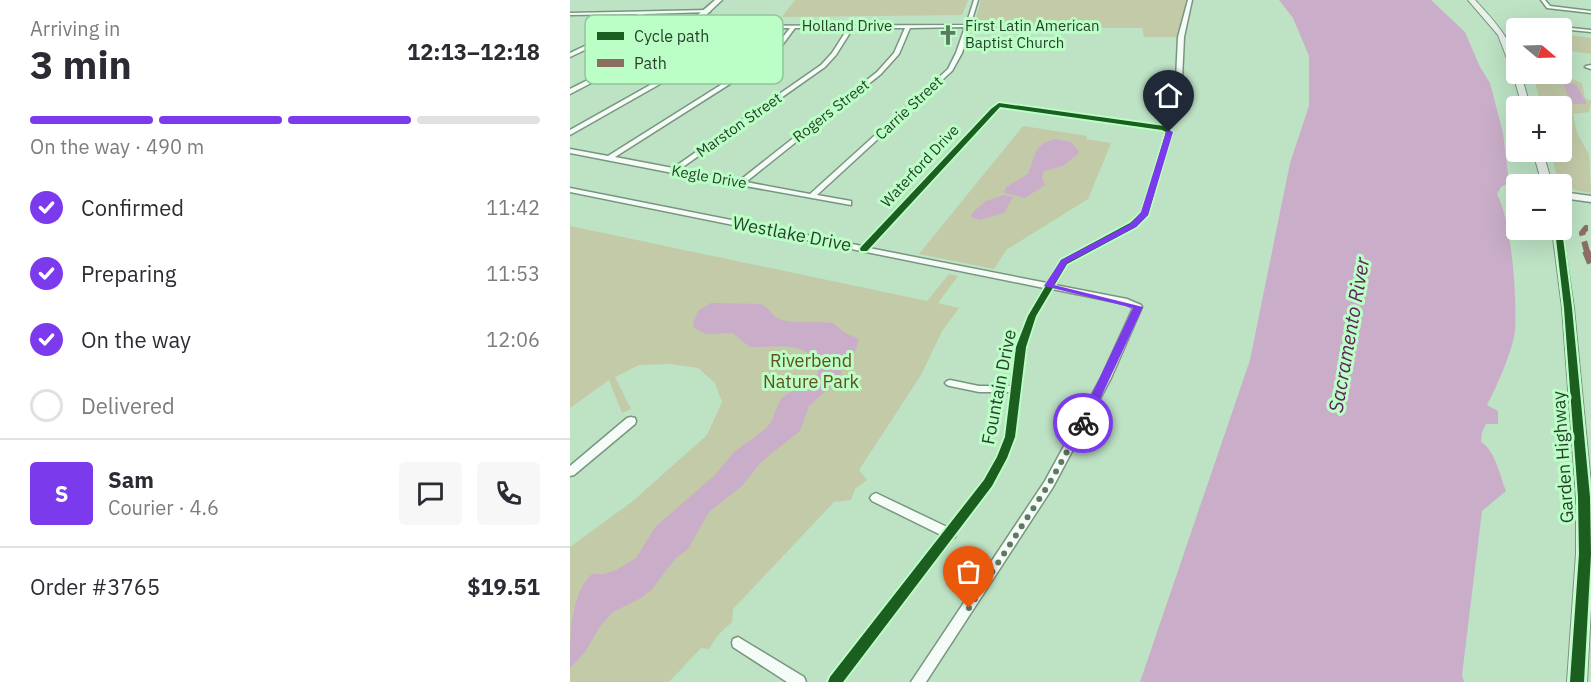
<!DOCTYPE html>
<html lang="en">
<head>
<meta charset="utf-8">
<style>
	:root { --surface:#fff; --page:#f7f7f7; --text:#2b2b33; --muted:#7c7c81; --line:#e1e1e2; --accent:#7c3aed }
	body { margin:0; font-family:"IBM Plex Sans",sans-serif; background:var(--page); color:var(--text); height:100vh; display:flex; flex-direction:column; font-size:22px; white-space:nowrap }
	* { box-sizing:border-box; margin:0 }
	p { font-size:20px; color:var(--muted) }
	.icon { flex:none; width:33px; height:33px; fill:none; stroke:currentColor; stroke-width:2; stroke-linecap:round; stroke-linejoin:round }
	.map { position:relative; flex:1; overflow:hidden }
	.details { display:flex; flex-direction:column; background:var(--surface); width:570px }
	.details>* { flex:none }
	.needle { width:39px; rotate:109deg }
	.fabs { position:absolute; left:936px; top:18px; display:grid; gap:12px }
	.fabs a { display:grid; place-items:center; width:66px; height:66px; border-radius:6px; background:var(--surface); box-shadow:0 6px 24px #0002; font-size:30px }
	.pin { position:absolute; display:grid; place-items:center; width:51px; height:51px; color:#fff; margin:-62px -26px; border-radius:50% 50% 50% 0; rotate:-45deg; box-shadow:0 0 6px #0007 }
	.pin .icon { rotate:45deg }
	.courier { position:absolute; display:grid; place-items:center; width:60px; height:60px; margin:-30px; border:4px solid #7c3aed; border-radius:50%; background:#fff; color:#222; box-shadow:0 2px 8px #0007 }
	.head em { font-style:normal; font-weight:700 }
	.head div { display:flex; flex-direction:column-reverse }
	.head { display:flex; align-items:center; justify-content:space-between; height:102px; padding:0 30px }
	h1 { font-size:39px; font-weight:700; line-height:45px }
	.bar { display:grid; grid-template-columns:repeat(4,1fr); gap:9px 6px; align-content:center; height:72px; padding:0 30px }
	.bar i { height:8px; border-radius:4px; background:var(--line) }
	.bar .current { background:var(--accent) }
	.bar p { grid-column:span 4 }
	.line { display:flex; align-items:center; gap:15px; padding:0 30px; border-top:2px solid var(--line) }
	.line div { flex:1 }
	.round { display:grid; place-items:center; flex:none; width:63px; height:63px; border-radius:6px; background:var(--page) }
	ol { padding:0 30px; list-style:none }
	li { display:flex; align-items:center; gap:18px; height:66px }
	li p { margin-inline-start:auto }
	li .icon { padding:6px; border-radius:50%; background:var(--accent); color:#fff; stroke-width:4 }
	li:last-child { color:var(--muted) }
	li i { width:33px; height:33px; border:3px solid var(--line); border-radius:50% }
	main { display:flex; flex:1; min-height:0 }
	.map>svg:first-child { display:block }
</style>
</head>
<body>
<main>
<section class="details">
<div class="head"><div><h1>3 min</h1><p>Arriving in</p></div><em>12:13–12:18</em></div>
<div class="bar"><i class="current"></i><i class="current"></i><i class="current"></i><i></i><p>On the way · 490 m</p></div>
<ol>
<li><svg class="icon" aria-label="check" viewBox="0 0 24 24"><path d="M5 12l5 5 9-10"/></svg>Confirmed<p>11:42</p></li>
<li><svg class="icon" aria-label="check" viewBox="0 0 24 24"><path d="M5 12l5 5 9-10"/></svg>Preparing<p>11:53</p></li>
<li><svg class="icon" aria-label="check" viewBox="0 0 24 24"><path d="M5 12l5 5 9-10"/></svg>On the way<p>12:06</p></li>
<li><i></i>Delivered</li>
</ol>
<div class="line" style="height:108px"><b class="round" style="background:var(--accent);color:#fff">S</b><div><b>Sam</b><p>Courier · 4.6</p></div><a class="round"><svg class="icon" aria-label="chat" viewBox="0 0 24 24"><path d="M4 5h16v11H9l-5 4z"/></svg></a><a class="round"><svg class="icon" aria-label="phone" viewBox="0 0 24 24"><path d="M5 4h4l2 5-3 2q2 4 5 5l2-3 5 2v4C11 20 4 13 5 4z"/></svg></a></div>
<div class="line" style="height:78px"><div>Order #3765</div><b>$19.51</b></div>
</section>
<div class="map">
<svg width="1021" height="682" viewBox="0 0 1021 682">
	<rect width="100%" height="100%" fill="#bde2c4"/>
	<g fill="#c2caa7">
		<polygon points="225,0 398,0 392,15 212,17"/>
		<polygon points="411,0 617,0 607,37 574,37 572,28 403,28"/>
		<path d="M1000 35 1021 38V54L1000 51 994 62 999 68 995 71 999 78 1012 83 1015 98 1021 101 1019 112 1003 114 1007 133 1019 155 1021 193C988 188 988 182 981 152H992V106H971L963 74H992V36Z"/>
		<polygon points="453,126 517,136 516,139 541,143 518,199 436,250 424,269 349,254"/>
		<polygon points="0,226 357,301 379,274 388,276 368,303 389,308 372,331 351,375 289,470 297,480 285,489 281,500 264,502 163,609 162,622 148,635 139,649 131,648 99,682 0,682 0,547 63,501 137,435 152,402 145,383 128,368 100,364 69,365 45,377 61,409 52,413 39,380 0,408"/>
	</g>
	<g fill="#caaec9">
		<path d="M709 0H861L895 32 910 67 920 83 933 133 939 183 931 187 927 194C942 223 947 298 945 331 943 349 926 389 917 405L928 411V424H916L912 432 911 442C925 450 930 476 936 491L912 511 892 675 894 682H570L680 360 720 163 739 106V56L723 18Z"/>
		<polygon points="993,83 1006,84 1017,104 1004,104 999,99"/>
		<path d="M486 139 501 142 508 150V154L493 166 474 171 472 178 475 185 455 198 434 193 436 187 458 174C466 156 462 144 486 139Z"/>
		<polygon points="434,195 443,197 434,213 409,220 401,217 402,213 416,201"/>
		<path d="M141 303 190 304C199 307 201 315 209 319 221 324 250 321 263 323L274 332 289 339 285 352 273 368 269 379 239 406 230 431 192 461 172 486 139 512 118 549 105 559 82 589 71 598 43 612 31 625 15 652 0 668C0 636 0 594 22 574H34L46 570 66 558 86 526 145 475 164 452 195 429 201 422 211 398C221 390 236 388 244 379 248 375 249 371 247 366 238 339 202 348 180 347L162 333 137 334 124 328 123 322 129 310Z"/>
	</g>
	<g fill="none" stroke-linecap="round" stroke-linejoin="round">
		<g stroke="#78967f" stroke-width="3">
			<g id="minor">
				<path d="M404 0H408L392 53 382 71 247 195 281 201V205L103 173 0 153V149L38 156 200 54 220 28H173L157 46 0 135V130L153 44 167 28H120L118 27V26L396 25ZM395 27 386 53 378 69 240 194 176 182 311 74 329 54 340 28ZM225 28H278L262 53 251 65 103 168 45 157 204 56ZM283 28H335L324 53 307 72 169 181 110 169 255 67 266 55Z"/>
				<polygon points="618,0 622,0 614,37 612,79 609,81 606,79 608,37"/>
				<polygon points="971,0 975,0 980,6 1021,11 1021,13 977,8"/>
				<polygon points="138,10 140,11 140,12 74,14 40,38 0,57 0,53 36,36 68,14 0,15 0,13"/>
				<polygon points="972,25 1021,30 1021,32 970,27 970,26"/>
				<polygon points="1021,65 1021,69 1015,67 1016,66"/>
				<path d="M429 103 594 126 602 132 578 215 566 227 497 264 485 285 557 299 571 305 572 307 541 378 483 487 356 682H341L475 481 531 378 563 308 555 304 482 289 466 316 456 347 445 437 437 458 422 486 386 533 385 537 382 539 273 682H258L260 677 371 535 302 501 300 498 302 495 306 493 310 495 377 527C399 499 423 473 434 439 439 425 439 408 441 392H409L380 386 377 385 375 383 377 381 380 380 409 386H441L446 347 458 316 474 288 0 192V188L292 246 421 109ZM430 107 592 130 596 132 572 212 560 223 491 260 477 283 299 248Z"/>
				<polygon points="61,417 65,418 66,421 65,424 4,475 0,476 0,466 57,418"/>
				<polygon points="168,637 234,677 236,682 217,682 163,647 162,643 163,639"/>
			</g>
		</g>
		<g stroke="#78967f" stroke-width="3">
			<g id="tertiary">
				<path d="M145 0H152L135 16 100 42 0 94V89C51 63 102 39 145 0Z"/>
				<polygon points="992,192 1021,196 1021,202 992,198"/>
			</g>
		</g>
		<g stroke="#78967f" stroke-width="2">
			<g id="secondary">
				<path d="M898 0H905C925 22 946 42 946 74H951L960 106H952L943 74 928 35Z"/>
				<polygon points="963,152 973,152 982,184 972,184"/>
				<polygon points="992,228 1004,308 1021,484 1021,608 1017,682 997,682 1006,554 1006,497 992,308 982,230 992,230"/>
			</g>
		</g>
		<use href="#minor" fill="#f5fbf6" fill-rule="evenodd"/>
		<use href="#tertiary" fill="#f5fbf6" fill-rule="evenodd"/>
		<use href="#secondary" fill="#e7f0e9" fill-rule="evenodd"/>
		<polyline stroke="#8d6e63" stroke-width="6" stroke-dasharray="11 6" stroke-linecap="butt" points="1017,252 1012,233 1016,228 1021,228"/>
		<polyline stroke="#8d6e63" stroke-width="8" stroke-dasharray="15 8" stroke-linecap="butt" points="1016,251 1021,263"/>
		<g stroke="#bbffc6" stroke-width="4">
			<g id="cycleway">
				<polygon points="429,103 594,126 602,132 578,215 566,227 497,264 466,316 456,347 445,437 437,458 422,486 273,682 258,682 260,677 414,480 427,457 435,437 446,347 458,316 491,260 560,223 572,212 596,132 592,130 430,107 297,251 291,251 290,249 291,247 421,109"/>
				<polygon points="985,230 992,230 1002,308 1020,497 1021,554 1014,682 1000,682 1009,554 1008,497 994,308"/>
			</g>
		</g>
		<use href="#cycleway" fill="#1b5e20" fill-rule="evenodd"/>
	</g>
	<polygon fill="#7c3aed" points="599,130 603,132 578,215 566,227 497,263 484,285 573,307 519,423 513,427 508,423 563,308 474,286 491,260 560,224 571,212 596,132"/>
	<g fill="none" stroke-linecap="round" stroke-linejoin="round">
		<polyline stroke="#5c7a61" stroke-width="6" stroke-dasharray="0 10.8" points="399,608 479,484 513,423"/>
	</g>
	<defs>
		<g id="church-bare" transform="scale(1.62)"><path d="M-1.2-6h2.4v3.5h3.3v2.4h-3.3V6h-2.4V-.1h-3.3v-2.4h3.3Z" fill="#5c7a61" stroke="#bbffc6" stroke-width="2.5" paint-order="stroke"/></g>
	</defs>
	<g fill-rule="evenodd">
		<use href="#church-bare" x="378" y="35"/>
	</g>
	<g text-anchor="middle" stroke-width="6" stroke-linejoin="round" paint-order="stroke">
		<g font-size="15" fill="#27422c" stroke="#bbffc6">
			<text x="277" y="31">Holland Drive</text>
			<text transform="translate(339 108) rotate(-43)" y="5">Carrie Street</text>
			<text transform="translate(261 111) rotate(-38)" y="5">Rogers Street</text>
			<text transform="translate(169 125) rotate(-35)" y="5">Marston Street</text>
			<text transform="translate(350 166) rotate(-47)" y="5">Waterford Drive</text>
			<text transform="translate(139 177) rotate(10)" y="5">Kegle Drive</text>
		</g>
		<g font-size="15" fill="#27422c" stroke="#bbffc6" text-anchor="start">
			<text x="395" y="31">First Latin American<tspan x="395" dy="17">Baptist Church</tspan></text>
		</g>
		<g font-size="18" fill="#27422c" stroke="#bbffc6">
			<text transform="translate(222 234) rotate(11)" y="6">Westlake Drive</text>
			<text transform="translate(429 387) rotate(-79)" y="6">Fountain Drive</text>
			<text transform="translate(993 457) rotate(-94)" y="6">Garden Highway</text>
		</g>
		<g font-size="18" fill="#63501c" stroke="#bbffc6">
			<text x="241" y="367">Riverbend<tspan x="241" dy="21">Nature Park</tspan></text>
		</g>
		<g font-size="20" font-style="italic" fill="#60205e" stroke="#bbffc6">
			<text transform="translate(779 335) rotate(-80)" y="7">Sacramento River</text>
		</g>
	</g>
	<rect x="15" y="15" width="198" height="69" rx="9" fill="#bbffc6" stroke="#8fc698" stroke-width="1.5"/>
	<rect x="27" y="32" width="27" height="8" fill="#1b5e20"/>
	<rect x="27" y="59" width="27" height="8" fill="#8d6e63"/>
	<g font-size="16" fill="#27422c">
		<text x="64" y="42">Cycle path</text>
		<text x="64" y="69">Path</text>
	</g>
</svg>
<div class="fabs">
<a><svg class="needle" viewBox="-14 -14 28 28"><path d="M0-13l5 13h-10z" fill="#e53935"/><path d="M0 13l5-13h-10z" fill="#7c7c81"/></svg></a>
<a>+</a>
<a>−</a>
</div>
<div class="pin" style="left:399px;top:608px;background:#ea580c"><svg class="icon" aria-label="bag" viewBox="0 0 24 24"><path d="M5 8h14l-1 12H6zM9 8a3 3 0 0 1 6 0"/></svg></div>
<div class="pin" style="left:599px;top:132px;background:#1f2937"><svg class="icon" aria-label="home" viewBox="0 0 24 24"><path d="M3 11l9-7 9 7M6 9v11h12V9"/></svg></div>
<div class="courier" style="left:513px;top:423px"><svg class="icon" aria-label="bike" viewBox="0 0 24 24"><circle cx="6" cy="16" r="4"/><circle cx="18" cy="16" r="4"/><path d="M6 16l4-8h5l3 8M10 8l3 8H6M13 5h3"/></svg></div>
</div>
</main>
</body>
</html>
